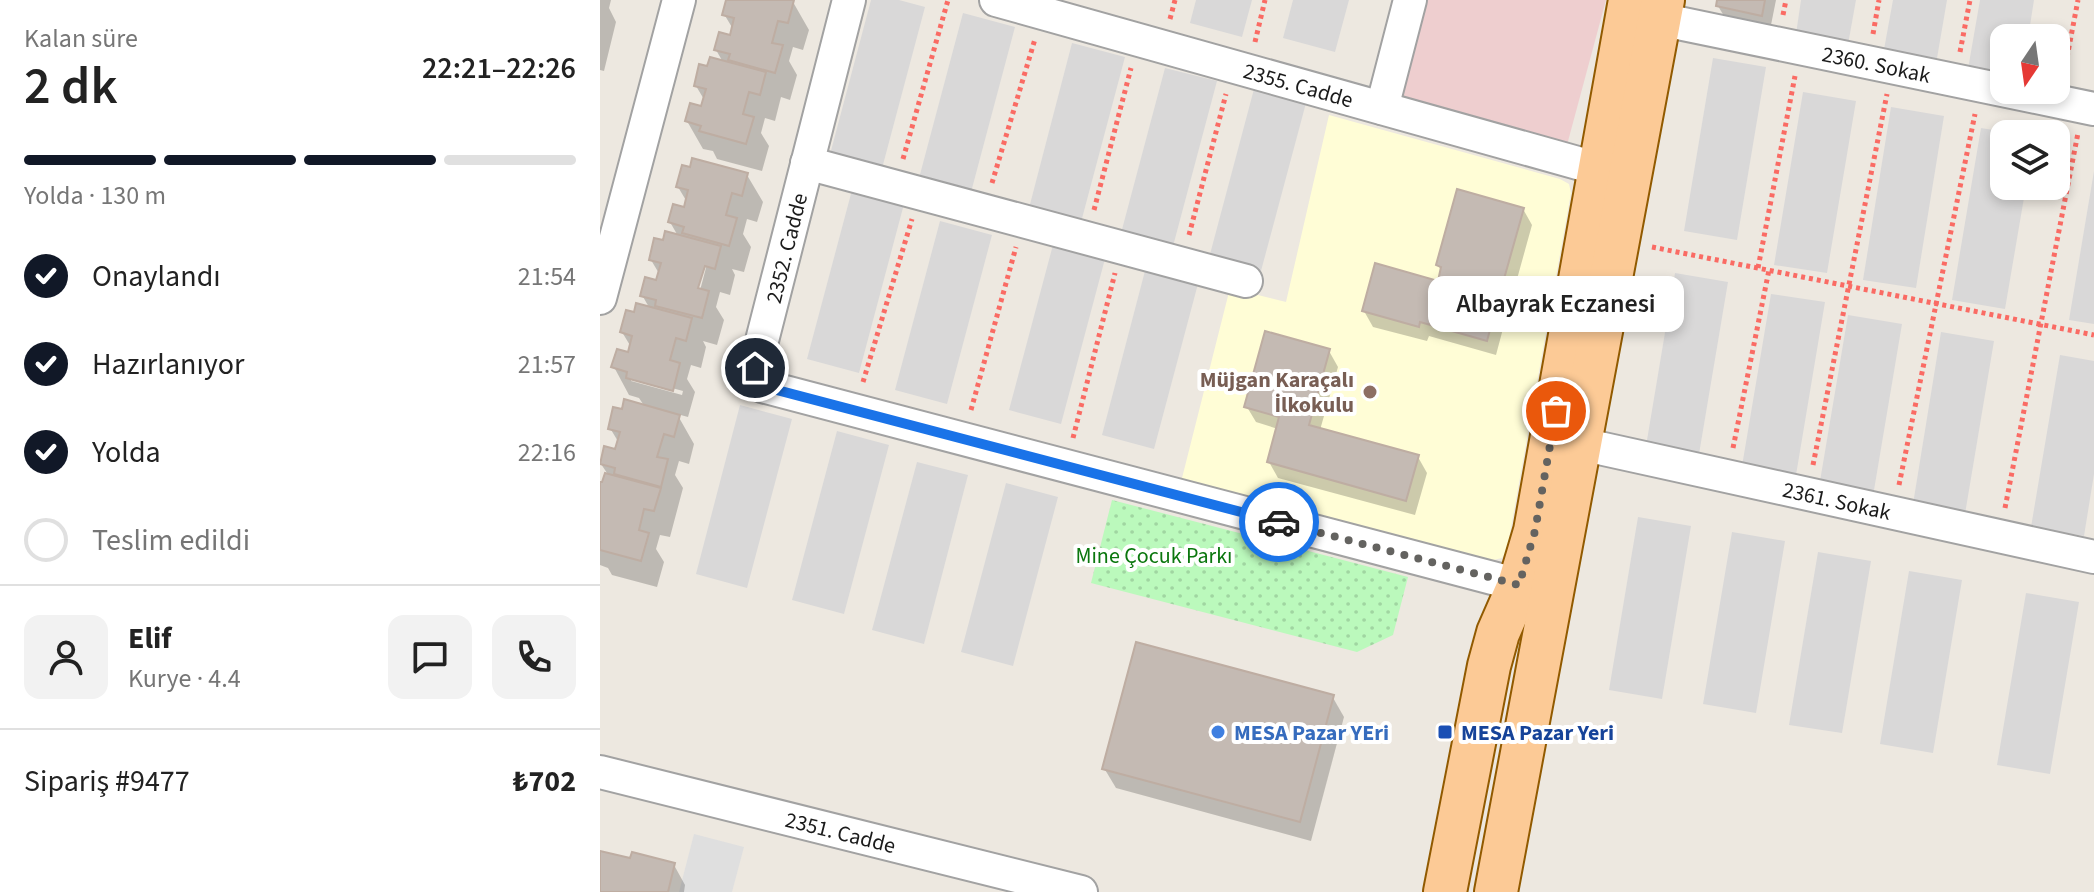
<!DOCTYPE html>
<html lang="tr">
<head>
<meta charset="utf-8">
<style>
	:root { --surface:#fff; --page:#f2f2f2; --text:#222; --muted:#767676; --line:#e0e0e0; --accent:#111827 }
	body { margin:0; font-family:"Source Sans 3",sans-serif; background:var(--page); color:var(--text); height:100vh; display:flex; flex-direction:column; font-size:30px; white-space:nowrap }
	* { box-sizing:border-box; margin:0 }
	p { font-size:26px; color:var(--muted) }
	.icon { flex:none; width:44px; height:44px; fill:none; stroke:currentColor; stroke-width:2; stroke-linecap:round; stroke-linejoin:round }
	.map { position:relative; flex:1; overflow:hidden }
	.sheet { display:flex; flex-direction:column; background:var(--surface); width:600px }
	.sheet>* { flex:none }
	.needle { width:52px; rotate:193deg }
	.buttons { position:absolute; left:1390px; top:24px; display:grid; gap:16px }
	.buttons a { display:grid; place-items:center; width:80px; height:80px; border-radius:16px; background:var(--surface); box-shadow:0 4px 12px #0003; font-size:40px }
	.pin { position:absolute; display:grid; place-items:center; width:68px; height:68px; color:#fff; margin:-34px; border:4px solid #fff; border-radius:50%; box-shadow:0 2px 8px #0007 }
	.courier { position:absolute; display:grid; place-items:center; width:80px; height:80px; margin:-40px; border:6px solid #1a73e8; border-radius:50%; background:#fff; color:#222; box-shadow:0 2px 10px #0007 }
	.bubble { position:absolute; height:56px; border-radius:16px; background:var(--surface); box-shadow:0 4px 12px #0003; font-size:26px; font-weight:600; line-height:56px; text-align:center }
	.head em { font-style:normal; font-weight:600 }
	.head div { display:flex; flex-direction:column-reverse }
	.head { display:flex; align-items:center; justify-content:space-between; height:136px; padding:0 24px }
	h1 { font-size:52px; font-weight:600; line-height:60px }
	.bar { display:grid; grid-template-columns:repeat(4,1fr); gap:12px 8px; align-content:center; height:96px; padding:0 24px }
	.bar i { height:10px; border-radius:6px; background:var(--line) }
	.bar .selected { background:var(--accent) }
	.bar p { grid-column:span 4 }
	.line { display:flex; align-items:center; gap:20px; padding:0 24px; border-top:2px solid var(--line) }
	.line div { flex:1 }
	.round { display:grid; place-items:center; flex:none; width:84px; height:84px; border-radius:16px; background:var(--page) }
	ol { padding:0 24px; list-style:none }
	li { display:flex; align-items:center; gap:24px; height:88px }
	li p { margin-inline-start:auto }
	li .icon { padding:8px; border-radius:50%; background:var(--accent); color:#fff; stroke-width:4 }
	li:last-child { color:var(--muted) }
	li i { width:44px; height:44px; border:4px solid var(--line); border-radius:50% }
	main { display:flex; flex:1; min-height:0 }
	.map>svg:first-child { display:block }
</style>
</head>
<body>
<main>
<section class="sheet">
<div class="head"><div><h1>2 dk</h1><p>Kalan süre</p></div><em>22:21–22:26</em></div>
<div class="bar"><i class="selected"></i><i class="selected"></i><i class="selected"></i><i></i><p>Yolda · 130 m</p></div>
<ol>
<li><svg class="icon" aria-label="check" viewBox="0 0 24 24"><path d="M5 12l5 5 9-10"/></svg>Onaylandı<p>21:54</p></li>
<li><svg class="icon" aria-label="check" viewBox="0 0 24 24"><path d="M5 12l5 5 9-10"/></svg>Hazırlanıyor<p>21:57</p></li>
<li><svg class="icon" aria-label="check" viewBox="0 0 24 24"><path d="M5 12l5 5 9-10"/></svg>Yolda<p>22:16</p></li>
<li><i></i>Teslim edildi</li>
</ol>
<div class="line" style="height:144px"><a class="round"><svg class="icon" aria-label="person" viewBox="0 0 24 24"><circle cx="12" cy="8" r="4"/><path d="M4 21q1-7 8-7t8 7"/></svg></a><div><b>Elif</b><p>Kurye · 4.4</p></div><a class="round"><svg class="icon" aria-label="chat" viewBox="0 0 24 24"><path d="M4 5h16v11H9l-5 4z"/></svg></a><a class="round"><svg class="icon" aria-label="phone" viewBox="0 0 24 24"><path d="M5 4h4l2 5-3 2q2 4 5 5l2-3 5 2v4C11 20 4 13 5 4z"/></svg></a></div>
<div class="line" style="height:104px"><div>Sipariş #9477</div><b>₺702</b></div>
</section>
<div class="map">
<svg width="1494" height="892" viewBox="0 0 1494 892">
	<defs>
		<pattern id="park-dots" width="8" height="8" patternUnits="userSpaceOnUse" patternTransform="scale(2)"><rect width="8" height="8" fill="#bbf9bc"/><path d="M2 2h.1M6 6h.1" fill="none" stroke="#a0d5a1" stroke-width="1.8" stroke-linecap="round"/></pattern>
	</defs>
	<rect width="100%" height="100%" fill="#ede8e0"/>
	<g fill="#d9d8d8">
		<polygon points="271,0 299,0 325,7 280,176 228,162"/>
		<polygon points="596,0 652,0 642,37 590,23"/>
		<polygon points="693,0 749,0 735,52 683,38"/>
		<polygon points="1201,0 1256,0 1247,50 1195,41"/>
		<polygon points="1293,0 1347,0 1336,64 1283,55"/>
		<polygon points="1380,0 1434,0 1428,38 1404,38 1404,75 1368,69"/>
		<polygon points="363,13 415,27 370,196 318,182"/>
		<polygon points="472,43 525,57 480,226 428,212"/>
		<polygon points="1113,58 1166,67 1137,240 1084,231"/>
		<polygon points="565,68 617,81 572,250 520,237"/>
		<polygon points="654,89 706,103 661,271 609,258"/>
		<polygon points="1203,92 1256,101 1227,273 1174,265"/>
		<polygon points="1291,107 1344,116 1316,288 1263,280"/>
		<polygon points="1381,128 1418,134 1404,134 1404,186 1426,186 1405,309 1352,300"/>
		<polygon points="1494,171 1494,324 1469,320"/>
		<polygon points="252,190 304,204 259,373 207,359"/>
		<polygon points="340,221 392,235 347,404 295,390"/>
		<polygon points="454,241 506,255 461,424 409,410"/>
		<polygon points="546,267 599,280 554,449 502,435"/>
		<polygon points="1075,273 1128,282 1099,454 1046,446"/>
		<polygon points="1171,294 1225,302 1196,475 1142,466"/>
		<polygon points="1248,315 1302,324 1273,496 1219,487"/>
		<polygon points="1341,332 1394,341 1365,514 1313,504"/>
		<polygon points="1460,355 1494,361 1494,474 1484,536 1431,527"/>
		<polygon points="140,405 192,419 147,588 96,574"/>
		<polygon points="237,431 289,445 244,614 192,600"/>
		<polygon points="317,462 368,475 324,644 272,630"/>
		<polygon points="406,483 458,497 413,666 361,652"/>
		<polygon points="1038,517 1091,526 1062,699 1009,690"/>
		<polygon points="1132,532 1185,541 1156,713 1103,704"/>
		<polygon points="1218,552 1271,561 1242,733 1189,725"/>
		<polygon points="1309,571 1362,580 1333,753 1280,744"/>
		<polygon points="1426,593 1479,602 1450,774 1397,765"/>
	</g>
	<polygon fill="#eececf" points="824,0 1006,0 967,145 796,100"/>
	<polygon fill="#fffdd6" points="729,115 960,179 969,184 971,193 907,550 902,558 893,560 581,482 630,288 686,302"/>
	<polygon fill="url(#park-dots)" points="512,500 808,577 793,635 757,652 491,583"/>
	<polygon fill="#dfdfdf" points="94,834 144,847 132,892 79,892"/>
	<g fill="#0003" fill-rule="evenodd">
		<polygon points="0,0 11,0 9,8 16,22 4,71 0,70"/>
		<polygon points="128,0 185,0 193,2 209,30 203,50 193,47 189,61 197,75 190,100 181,97 175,121 165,118 161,133 169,146 162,171 117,159 113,151 103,149 87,121 103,109 105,101 96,86 109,68 123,62 116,50 131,37 133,29 124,14"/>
		<polygon points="1119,0 1176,0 1170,30 1127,21 1118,6"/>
		<path d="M147 175 163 202 157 222 147 219 143 234 151 247 144 272 132 269 135 275 130 295 120 292 116 307 124 320 117 345 103 341 106 347 101 368 91 365 87 379 95 392 88 417 77 414 94 444 89 464 79 461 75 475 83 488 70 537 60 535 56 549 64 562 57 587 12 575 8 568 0 565V484L4 485 7 473 1 464 17 451 19 443 10 428 23 411 45 407 39 398 29 395 14 367 29 355 31 347 22 332 35 314 50 309 42 295 58 283 60 275 51 260 64 243 78 236 70 222 85 210 87 202 78 187ZM103 264H107L98 298 94 297ZM31 377 83 391 82 395 31 381Z"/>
		<polygon points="923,209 932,225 909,308 889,302 904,325 896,355 829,336 827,341 773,327 764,311 839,283 842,272 838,265"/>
		<polygon points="729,351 738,367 720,430 818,457 827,473 815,515 678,478 669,462 678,429 656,422 647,407"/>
		<polygon points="732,696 744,717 711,841 516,788 504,768"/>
		<polygon points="0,853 31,860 74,865 85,885 84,892 0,892"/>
	</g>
	<g fill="#c4bab3" stroke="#beada2" stroke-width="2">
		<polygon points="126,0 194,0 188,23 178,21 172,43 183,45 175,73 128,60 130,54 114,50 119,32 130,35 134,18 122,15"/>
		<polygon points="1117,0 1165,0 1162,16 1116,6"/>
		<polygon points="110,57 166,72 160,95 149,92 143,114 154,117 146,144 99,131 101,126 85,121 90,103 101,106 106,89 94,86 99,64 107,66"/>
		<polygon points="92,158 148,173 142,196 132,193 126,215 137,218 129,246 82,233 84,227 68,222 73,204 84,207 88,190 76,187 82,165 90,167"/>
		<polygon points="857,189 924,208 900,293 878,287 876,293 888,297 886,305 896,308 887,341 820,322 819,327 762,311 775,263 838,281 841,267 836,265"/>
		<polygon points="65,231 121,246 115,269 105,266 98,288 109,291 102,318 55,306 56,300 40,296 45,277 56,280 61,263 49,260 54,238 63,240"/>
		<polygon points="36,303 92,318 86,341 76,338 70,360 80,363 73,391 26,378 27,372 11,367 17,349 28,352 32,336 20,332 26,310 34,312"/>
		<polygon points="665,331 730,349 709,425 819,455 806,501 667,462 679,417 644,407"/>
		<polygon points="24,399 80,415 74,437 64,434 57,457 68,459 61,487 14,474 15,468 0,464 4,446 15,449 20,432 8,429 13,407 22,409"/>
		<polygon points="5,473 61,488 54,511 44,509 39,530 49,533 41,561 0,550 0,482 2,482"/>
		<polygon points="536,642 734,695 700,822 502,769"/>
		<polygon points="0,851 30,858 32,852 75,863 68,892 0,892"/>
	</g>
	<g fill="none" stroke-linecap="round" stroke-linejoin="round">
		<g stroke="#a2a2a2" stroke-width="36">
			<g id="minor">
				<polyline points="249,0 155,368 156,378 162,386 919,585"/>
				<path id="s1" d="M396 0 999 169"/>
				<path id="s2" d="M1059 19 1494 109"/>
				<polyline points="782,108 810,0"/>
				<polyline points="207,163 646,281"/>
				<polyline points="0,298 79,0"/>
				<path id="s3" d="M981 444 1494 557"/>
				<path id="s4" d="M0 772 481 892"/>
			</g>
		</g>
		<g stroke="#915a00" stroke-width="46">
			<g id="major">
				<polyline points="845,892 889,666 898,633 919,585 935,531 1030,0"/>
				<polyline points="896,892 1063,0"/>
			</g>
		</g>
		<g stroke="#fa6b64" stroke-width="5" stroke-dasharray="4 4" stroke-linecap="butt">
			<polyline points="1183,15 1186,0"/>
			<polyline points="570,19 575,0"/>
			<polyline points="1273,34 1279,0"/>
			<polyline points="655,42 665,0"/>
			<polyline points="1360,52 1370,0"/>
			<polyline points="1464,73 1478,0"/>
			<polyline points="303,159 348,0"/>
			<polyline points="392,183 435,39"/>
			<polyline points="494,210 531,68"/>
			<polyline points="589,235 626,94"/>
			<polyline points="1052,247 1494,335"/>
			<polyline points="1158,268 1195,76"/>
			<polyline points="263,382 312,219"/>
			<polyline points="371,410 416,247"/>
			<polyline points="473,438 515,273"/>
			<polyline points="1133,448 1169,270"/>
			<polyline points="1213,465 1287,94"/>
			<polyline points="1299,485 1375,114"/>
			<polyline points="1405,508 1478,133"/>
		</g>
		<use href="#minor" stroke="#fff" stroke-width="32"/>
		<use href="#major" stroke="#fcca96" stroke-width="42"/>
	</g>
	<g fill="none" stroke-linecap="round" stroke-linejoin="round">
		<polyline stroke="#646360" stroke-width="8" stroke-dasharray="0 14.4" points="679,522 919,585 935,531 956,411"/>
		<polyline stroke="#1a73e8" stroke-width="10" points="155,368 156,378 162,386 679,522"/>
	</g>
	<circle fill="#8d6e63" stroke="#fff" stroke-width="3" cx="770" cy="392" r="8"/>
	<circle fill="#3f7fe0" stroke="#fff" stroke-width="3" cx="618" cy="732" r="8"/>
	<rect fill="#1a4fb4" stroke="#fff" stroke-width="3" x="837" y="724" width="16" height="16" rx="4"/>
	<g text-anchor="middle" stroke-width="8" stroke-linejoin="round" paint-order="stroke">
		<g font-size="22" fill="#1b1b1b" stroke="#fff">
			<text dy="8" stroke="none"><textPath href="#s2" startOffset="222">2360. Sokak</textPath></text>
			<text dy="8" stroke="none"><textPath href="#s1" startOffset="314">2355. Cadde</textPath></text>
			<text transform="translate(186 248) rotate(-76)" y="8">2352. Cadde</text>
			<text dy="8" stroke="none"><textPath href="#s3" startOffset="262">2361. Sokak</textPath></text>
			<text dy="8" stroke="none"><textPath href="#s4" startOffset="248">2351. Cadde</textPath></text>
		</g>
		<g font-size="22" font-weight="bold" fill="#785e54" stroke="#fff" text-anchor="end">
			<text x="754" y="387">Müjgan Karaçalı<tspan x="754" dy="25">İlkokulu</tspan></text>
		</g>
		<g font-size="22" fill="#0b770e" stroke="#fff">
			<text x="554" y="563">Mine Çocuk Parkı</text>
		</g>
		<g font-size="22" font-weight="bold" fill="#366cbe" stroke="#fff" text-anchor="start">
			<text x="634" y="740">MESA Pazar YEri</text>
		</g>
		<g font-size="22" font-weight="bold" fill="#164399" stroke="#fff" text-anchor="start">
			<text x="861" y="740">MESA Pazar Yeri</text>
		</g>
	</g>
</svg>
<div class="buttons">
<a><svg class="needle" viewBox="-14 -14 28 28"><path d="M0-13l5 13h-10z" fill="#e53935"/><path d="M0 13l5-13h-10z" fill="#767676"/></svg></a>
<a><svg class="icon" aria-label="layers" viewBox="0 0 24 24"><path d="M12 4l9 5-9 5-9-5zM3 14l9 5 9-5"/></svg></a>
</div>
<div class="pin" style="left:956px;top:411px;background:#ea580c"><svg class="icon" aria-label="bag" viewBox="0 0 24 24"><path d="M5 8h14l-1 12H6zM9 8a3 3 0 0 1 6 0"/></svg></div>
<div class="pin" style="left:155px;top:368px;background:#1f2937"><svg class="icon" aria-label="home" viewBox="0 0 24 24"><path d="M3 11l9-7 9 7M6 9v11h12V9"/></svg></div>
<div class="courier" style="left:679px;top:522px"><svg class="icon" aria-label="car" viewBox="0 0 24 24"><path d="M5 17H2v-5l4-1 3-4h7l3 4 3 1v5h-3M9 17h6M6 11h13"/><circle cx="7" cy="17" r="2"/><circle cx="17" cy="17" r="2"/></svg></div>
<div class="bubble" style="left:828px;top:276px;width:256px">Albayrak Eczanesi</div>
</div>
</main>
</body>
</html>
